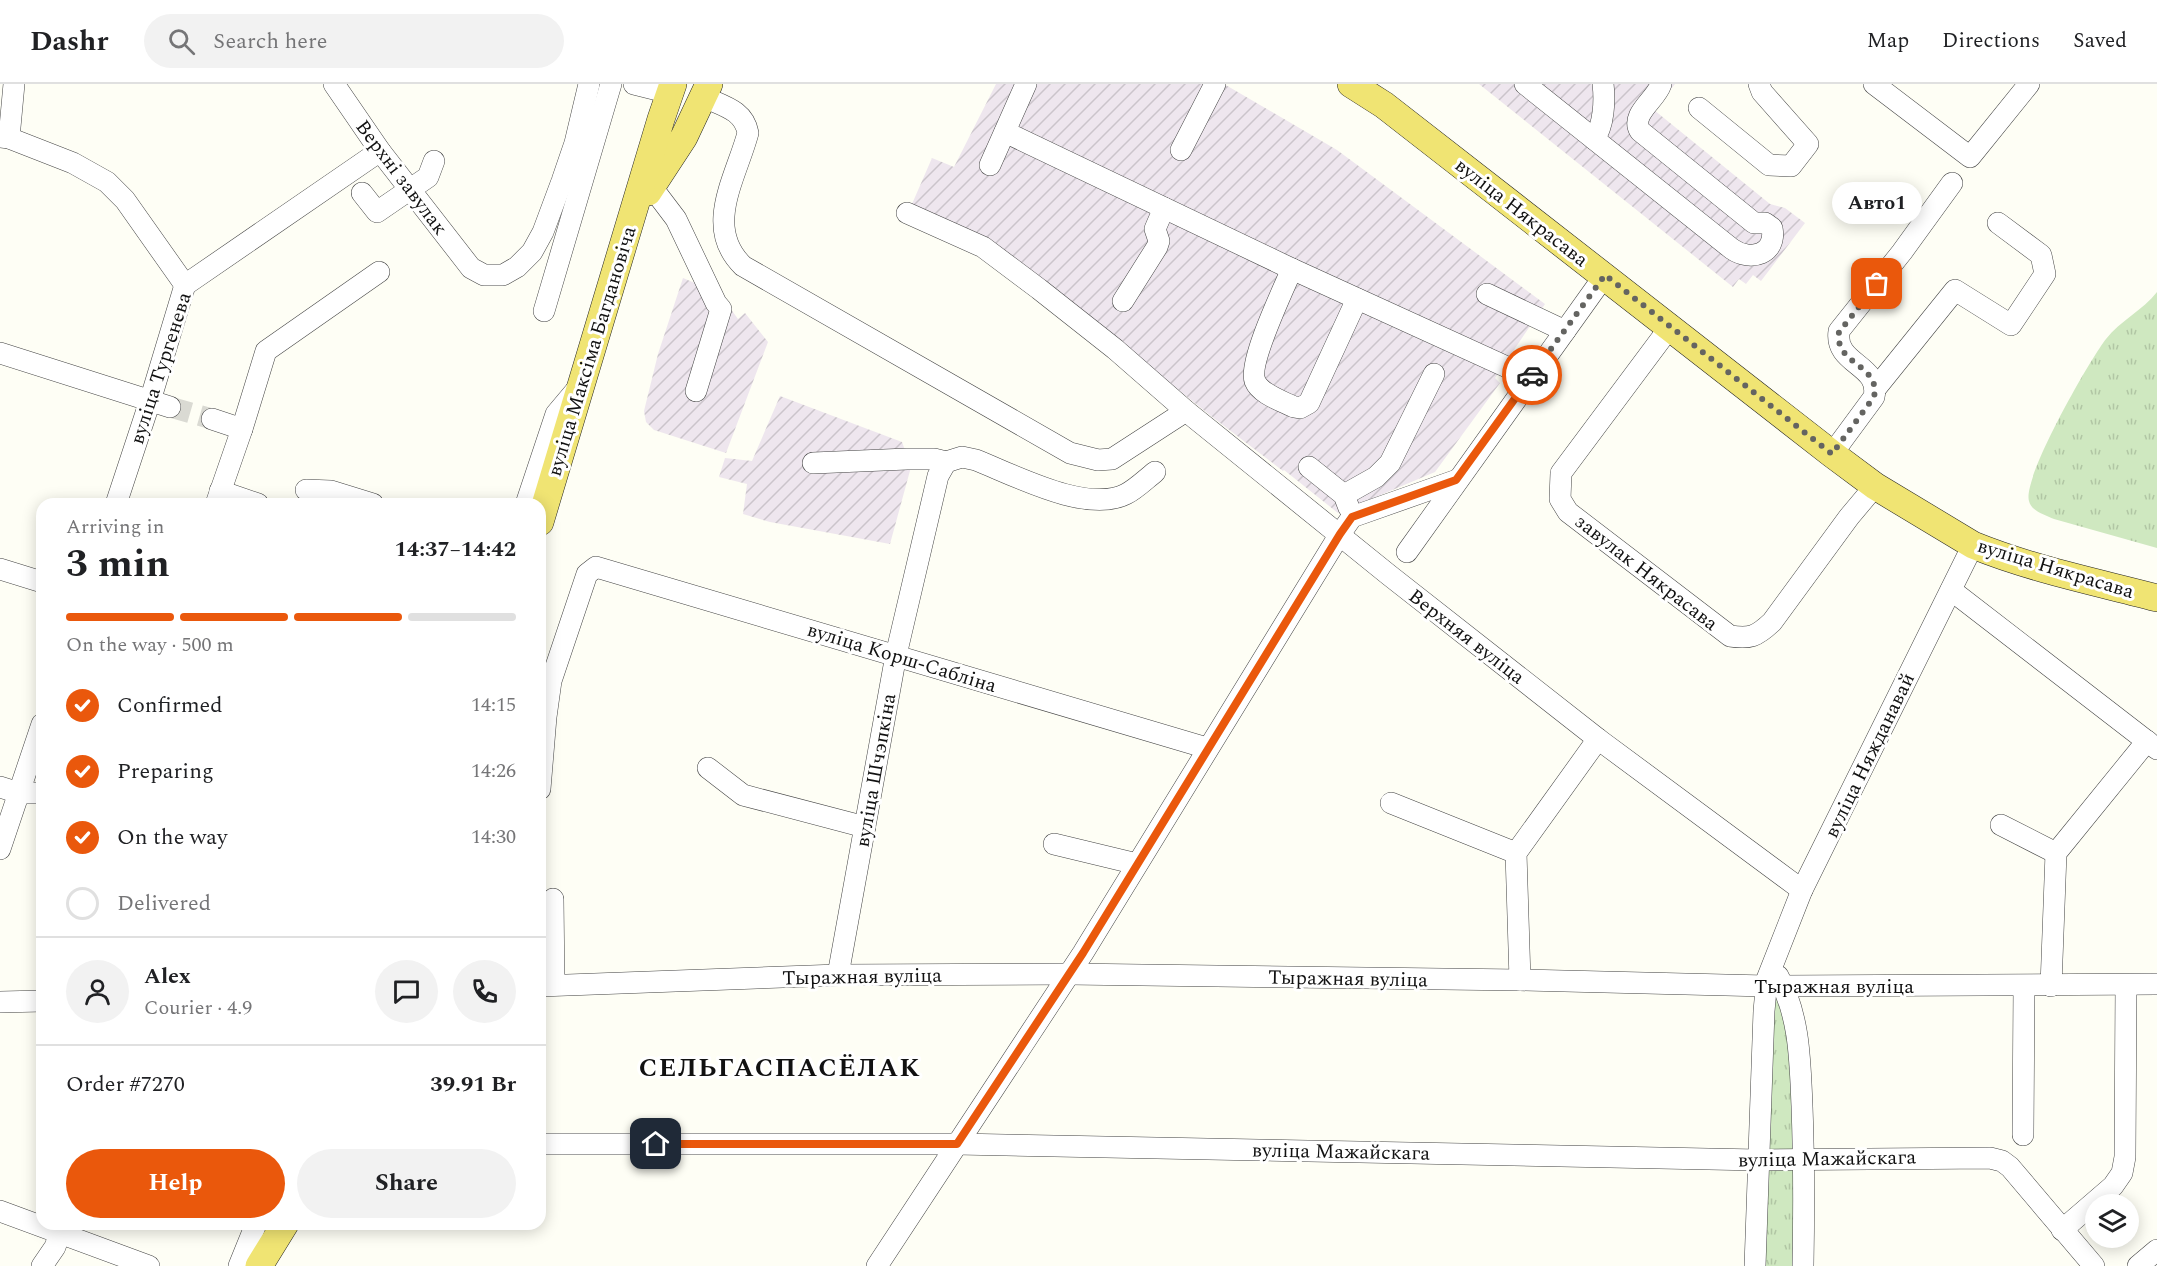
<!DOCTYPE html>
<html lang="en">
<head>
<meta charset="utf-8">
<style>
	:root { --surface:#fff; --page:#f2f2f2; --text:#202124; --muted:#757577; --line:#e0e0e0; --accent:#ea580c }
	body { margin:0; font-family:Spectral,serif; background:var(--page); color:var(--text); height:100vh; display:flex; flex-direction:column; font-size:22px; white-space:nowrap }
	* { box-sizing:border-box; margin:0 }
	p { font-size:20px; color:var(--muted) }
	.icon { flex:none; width:33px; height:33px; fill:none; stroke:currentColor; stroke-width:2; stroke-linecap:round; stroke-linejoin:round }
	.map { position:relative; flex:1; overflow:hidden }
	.side { position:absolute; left:36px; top:414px; width:510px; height:732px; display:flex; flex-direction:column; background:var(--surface); border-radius:18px; box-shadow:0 3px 15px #0003 }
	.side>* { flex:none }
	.fabs { position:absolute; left:2085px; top:1110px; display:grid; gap:12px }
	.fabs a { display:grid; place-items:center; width:54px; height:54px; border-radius:50%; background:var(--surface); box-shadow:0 3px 15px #0003; font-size:30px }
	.pin { position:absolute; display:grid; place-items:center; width:51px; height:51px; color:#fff; margin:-26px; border-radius:12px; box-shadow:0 3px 9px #0006 }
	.courier { position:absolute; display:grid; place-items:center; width:60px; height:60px; margin:-30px; border:4px solid #ea580c; border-radius:50%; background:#fff; color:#222; box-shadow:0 2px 8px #0007 }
	.bubble { position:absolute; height:42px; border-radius:21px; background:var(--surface); box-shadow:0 3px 15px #0003; font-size:20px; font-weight:700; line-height:42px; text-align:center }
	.summary em { font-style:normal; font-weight:700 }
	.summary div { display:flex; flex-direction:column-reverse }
	.summary { display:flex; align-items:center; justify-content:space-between; height:102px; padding:0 30px }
	h1 { font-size:39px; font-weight:700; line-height:45px }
	.bar { display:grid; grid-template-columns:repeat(4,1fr); gap:9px 6px; align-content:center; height:72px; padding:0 30px }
	.bar i { height:8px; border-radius:4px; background:var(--line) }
	.bar .active { background:var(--accent) }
	.bar p { grid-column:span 4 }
	.line { display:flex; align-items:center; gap:15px; padding:0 30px; border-top:2px solid var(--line) }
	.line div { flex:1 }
	.round { display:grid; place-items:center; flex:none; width:63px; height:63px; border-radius:32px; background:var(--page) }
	ol { padding:0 30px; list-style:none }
	li { display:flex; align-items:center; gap:18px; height:66px }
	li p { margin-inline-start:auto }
	li .icon { padding:6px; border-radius:50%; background:var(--accent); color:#fff; stroke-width:4 }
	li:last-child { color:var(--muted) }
	li i { width:33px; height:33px; border:3px solid var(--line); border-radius:50% }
	.primary-button { display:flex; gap:12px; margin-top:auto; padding:12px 30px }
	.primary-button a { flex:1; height:69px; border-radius:36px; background:var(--accent); color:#fff; font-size:24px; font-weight:700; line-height:69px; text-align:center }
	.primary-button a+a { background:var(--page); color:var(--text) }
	header { display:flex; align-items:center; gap:36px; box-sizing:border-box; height:84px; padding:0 30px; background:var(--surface); border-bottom:2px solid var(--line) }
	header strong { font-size:28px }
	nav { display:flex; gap:33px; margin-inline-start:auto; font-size:21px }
	.search { width:420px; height:54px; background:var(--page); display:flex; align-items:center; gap:15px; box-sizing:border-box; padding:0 21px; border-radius:33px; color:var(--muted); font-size:22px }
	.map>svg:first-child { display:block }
</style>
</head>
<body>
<header>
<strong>Dashr</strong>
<div class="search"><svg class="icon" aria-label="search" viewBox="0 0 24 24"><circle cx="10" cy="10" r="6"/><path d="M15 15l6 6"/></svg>Search here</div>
<nav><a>Map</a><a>Directions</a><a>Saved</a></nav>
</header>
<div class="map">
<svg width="2157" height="1182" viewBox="0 0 2157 1182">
	<defs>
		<pattern id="industrial-furrows" width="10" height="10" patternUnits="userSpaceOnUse" patternTransform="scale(1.5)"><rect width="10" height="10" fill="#eee6ee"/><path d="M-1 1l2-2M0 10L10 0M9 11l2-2" fill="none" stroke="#cbc4cb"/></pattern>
		<pattern id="grass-tufts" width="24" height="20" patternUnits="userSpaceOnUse" patternTransform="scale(1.5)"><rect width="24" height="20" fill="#cfe8c0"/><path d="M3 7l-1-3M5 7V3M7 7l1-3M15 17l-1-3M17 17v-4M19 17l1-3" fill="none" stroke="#b1c6a4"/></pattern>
	</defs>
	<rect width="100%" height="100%" fill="#fefef5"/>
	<g fill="url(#industrial-furrows)">
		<polygon points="996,0 1224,0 1337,66 1545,220 1495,294 1500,299 1435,388 1338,429 1284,386 1283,387 1211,332 1044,198 986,156 912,120 932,74 954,83"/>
		<polygon points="1479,0 1675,0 1654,26 1770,120 1785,124 1805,139 1761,197 1753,191 1746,200 1739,195 1733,203"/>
		<polygon points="683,194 709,205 714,202 738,235 745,229 768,258 726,369 654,346 646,338 644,327 658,270"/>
		<polygon points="780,312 902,358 911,383 890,460 770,438 743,430 747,400 719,393 725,374 752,377"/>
	</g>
	<g fill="url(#grass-tufts)">
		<path d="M2157 208V464L2054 435C2045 431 2031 427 2029 417 2022 394 2089 277 2106 255 2120 237 2143 226 2157 208Z"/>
		<polygon points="1787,909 1803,1182 1755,1182 1765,911"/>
	</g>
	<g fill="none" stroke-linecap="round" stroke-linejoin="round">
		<polyline stroke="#dadad3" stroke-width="21" stroke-dasharray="21 10" stroke-linecap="butt" points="170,323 212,335"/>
		<g stroke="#444" stroke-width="22">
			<g id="minor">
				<polyline points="334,0 380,67 471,184 484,191 503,191 517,183 532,168 543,148 562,97 575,59 589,0"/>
				<polyline points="634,0 670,9"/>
				<path d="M1525 0 1732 165C1751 178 1777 170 1772 144L1765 139H1754L1640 47C1630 30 1656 16 1661 0"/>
				<polyline points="1874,0 1970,73 2029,0"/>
				<path d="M704 13C723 22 744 26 748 49 736 94 703 143 743 182L1070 369 1098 376 1112 375 1186 327"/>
				<polyline points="1699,24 1769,81 1791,82 1808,60 1762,8 1759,0"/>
				<polyline points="1005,48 1292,185 1531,294"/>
				<polyline points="0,53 9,54 73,79 107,98 125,116 185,201"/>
				<polyline points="9,54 14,0"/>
				<path d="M1594 55C1604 42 1605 16 1603 0"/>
				<polyline points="1181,66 1215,0"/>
				<polyline points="990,81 1026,0"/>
				<polyline points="651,102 676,135 716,219 721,225 696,307"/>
				<polyline points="362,109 377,128 428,93 434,77"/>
				<polyline points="907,129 983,163 1039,205 1115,265 1186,327 1389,491 1598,655 1802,806"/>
				<path d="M1292 185C1283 206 1248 279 1255 297 1260 310 1282 317 1294 323L1300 324 1309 319 1357 215"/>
				<polyline points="1487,210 1565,247"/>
				<polyline points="1123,217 1157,163 1159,157 1155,145 1164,124"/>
				<polyline points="544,227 611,0"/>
				<path d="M1670 243 1561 389 1560 415 1568 428 1730 552C1750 555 1756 553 1772 538L1849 433 1875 402"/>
				<polyline points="0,269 170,323"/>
				<polyline points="1876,304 1955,206 2011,241 2045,190 2041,171 1998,139"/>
				<polyline points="212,335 242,345"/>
				<path d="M1832 370 1874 313C1881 280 1834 281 1839 247L1902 168 1952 99"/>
				<path d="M813 379 907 375H934L946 378 962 373 976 376C1014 391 1087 430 1126 410 1136 405 1146 395 1155 388"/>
				<polyline points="1309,383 1344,411 1349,424"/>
				<polyline points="306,406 331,407 373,420"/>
				<polyline points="220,407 258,420"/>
				<polyline points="1344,411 1376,393 1390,379 1434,290"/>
				<polyline points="116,420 150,317 185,201 380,67"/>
				<polyline points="216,420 242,345 266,267 379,188"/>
				<polyline points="526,420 556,330 577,305"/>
				<polyline points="1407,468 1605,191"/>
				<polyline points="0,485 42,498"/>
				<polyline points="1951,506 2157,665"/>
				<polyline points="708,684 743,711 865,743"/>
				<polyline points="0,703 19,709 42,709"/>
				<polyline points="540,705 546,633 551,597 587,490 596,483 1207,664"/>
				<polyline points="1391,719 1516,769"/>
				<polyline points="2001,741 2056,769"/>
				<polyline points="1054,760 1137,780"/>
				<polyline points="0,765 42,640"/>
				<polyline points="553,815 554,901"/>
				<polyline points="838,891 896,571 938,392 946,378"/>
				<path d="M1778 892C1800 933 1800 977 1802 1022 1804 1075 1804 1128 1803 1182"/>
				<polyline points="1520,896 1516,769 1598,655"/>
				<polyline points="540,902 838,891 1069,890 1520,896 1766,902 2157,900"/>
				<polyline points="2051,902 2056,769 2147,657"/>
				<polyline points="0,918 42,917"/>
				<polyline points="2023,1051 2024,902"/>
				<polyline points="540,1060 957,1060 1758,1076 1990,1074 2002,1077 2010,1083 2094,1182"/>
				<polyline points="0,1127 149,1182"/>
				<polyline points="2062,1146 2113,1102 2122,1089 2125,1073 2126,901"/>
				<polyline points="42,1182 55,1163 63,1140"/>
				<polyline points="239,1182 256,1140"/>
				<polyline points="877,1182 1083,869 1340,450 1352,433 1457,396"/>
				<polyline points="1755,1182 1764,927 1767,895 1802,806 1973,461"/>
				<polyline points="2138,1182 2157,1166"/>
			</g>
		</g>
		<g stroke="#222" stroke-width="28">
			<g id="major">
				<path d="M1351 0 1384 21 1832 370 1875 402 1973 461C2032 485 2096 498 2157 514"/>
				<polyline points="648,108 684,53 709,0"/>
				<polyline points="540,438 661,35 673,0"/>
				<polyline points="259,1182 285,1140"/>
			</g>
		</g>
		<use href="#minor" stroke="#fff" stroke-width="21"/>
		<use href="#major" stroke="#f0e473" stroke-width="27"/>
	</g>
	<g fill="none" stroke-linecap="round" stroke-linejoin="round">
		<path stroke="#646461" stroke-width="6" stroke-dasharray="0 10.8" d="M1532 291 1605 191 1832 370 1874 313C1881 280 1834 281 1839 248L1877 200"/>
		<polyline stroke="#ea580c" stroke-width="8" points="656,1060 957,1060 1083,869 1340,450 1352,433 1456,396 1532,291"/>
	</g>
	<g text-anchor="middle" stroke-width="6" stroke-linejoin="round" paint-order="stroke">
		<g font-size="20" fill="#111" stroke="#fff">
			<text transform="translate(402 93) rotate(53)" y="7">Верхні завулак</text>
			<text transform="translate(1522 128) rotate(38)" y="7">вуліца Някрасава</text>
			<text transform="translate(591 267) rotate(-73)" y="7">вуліца Максіма Багдановіча</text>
			<text transform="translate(160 284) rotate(-72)" y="7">вуліца Тургенева</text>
			<text transform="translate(2056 484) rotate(17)" y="7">вуліца Някрасава</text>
			<text transform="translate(1647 488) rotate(38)" y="7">завулак Някрасава</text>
			<text transform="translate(1467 552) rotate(38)" y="7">Верхняя вуліца</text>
			<text transform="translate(902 573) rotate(17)" y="7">вуліца Корш-Сабліна</text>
			<text transform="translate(1869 671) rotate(-64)" y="7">вуліца Няжданавай</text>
			<text transform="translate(875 686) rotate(-80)" y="7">вуліца Шчэпкіна</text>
			<text transform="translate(862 892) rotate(-1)" y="7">Тыражная вуліца</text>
			<text transform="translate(1348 894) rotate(1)" y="7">Тыражная вуліца</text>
			<text x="1834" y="909">Тыражная вуліца</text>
			<text transform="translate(1341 1067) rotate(1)" y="7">вуліца Мажайскага</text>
			<text transform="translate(1827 1074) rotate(-1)" y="7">вуліца Мажайскага</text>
		</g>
		<g font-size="26" font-weight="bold" letter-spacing="1.5" fill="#111" stroke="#fff">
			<text x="780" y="992">СЕЛЬГАСПАСЁЛАК</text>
		</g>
	</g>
</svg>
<div class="fabs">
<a><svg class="icon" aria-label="layers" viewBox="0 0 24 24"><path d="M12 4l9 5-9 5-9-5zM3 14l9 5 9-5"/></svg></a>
</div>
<div class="pin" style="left:1877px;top:200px;background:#ea580c"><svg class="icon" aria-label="bag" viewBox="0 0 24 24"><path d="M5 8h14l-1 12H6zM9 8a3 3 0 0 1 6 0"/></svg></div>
<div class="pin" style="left:656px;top:1060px;background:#1f2937"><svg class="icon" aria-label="home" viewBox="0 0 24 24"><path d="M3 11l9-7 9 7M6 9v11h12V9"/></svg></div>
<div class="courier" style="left:1532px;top:291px"><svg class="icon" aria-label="car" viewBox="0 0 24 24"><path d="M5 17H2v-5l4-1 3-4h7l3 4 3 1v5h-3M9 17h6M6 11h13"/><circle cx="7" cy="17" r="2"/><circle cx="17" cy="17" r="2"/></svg></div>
<div class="bubble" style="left:1832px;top:98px;width:90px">Авто1</div>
<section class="side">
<div class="summary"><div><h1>3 min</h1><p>Arriving in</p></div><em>14:37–14:42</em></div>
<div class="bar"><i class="active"></i><i class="active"></i><i class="active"></i><i></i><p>On the way · 500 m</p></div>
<ol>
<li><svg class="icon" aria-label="check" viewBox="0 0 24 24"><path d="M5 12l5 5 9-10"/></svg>Confirmed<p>14:15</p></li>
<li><svg class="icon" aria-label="check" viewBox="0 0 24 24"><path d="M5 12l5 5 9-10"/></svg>Preparing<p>14:26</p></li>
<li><svg class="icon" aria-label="check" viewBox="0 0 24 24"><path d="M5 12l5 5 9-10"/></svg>On the way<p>14:30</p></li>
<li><i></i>Delivered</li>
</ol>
<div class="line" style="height:108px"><a class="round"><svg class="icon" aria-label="person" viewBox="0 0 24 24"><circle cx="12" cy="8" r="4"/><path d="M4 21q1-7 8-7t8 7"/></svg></a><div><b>Alex</b><p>Courier · 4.9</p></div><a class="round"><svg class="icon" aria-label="chat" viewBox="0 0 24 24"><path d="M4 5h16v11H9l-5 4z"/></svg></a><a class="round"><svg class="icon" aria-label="phone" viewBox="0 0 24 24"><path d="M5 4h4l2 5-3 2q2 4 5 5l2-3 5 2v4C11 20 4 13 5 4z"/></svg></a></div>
<div class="line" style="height:78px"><div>Order #7270</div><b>39.91 Br</b></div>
<div class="primary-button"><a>Help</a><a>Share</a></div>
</section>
</div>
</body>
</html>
